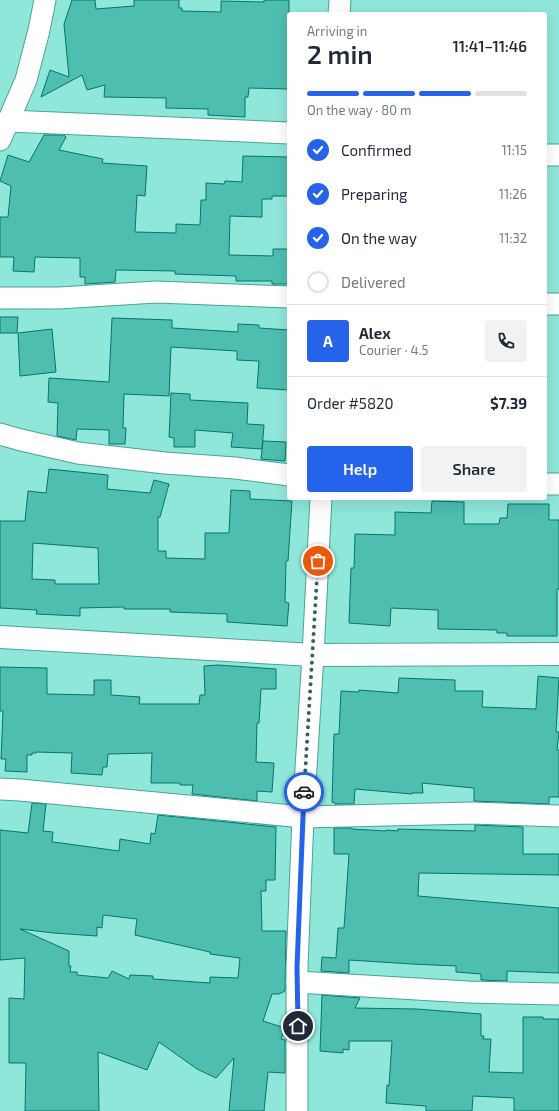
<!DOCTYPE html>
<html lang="en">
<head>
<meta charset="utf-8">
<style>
	:root { --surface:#fff; --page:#f2f2f3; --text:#1f2937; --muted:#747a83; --line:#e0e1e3; --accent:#2563eb }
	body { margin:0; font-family:"Exo 2",sans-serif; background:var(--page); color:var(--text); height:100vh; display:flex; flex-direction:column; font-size:15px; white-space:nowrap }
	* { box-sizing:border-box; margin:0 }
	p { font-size:13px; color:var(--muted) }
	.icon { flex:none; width:22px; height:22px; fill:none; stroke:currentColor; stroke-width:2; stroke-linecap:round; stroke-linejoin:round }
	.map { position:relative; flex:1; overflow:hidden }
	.sheet { position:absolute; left:287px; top:12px; width:260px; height:488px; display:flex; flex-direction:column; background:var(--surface); border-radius:4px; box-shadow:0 4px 16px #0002 }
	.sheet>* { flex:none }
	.pin { position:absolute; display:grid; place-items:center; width:34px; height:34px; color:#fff; margin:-17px; border:2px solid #fff; border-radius:50%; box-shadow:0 1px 4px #0007 }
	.courier { position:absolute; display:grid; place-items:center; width:40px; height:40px; margin:-20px; border:3px solid #2563eb; border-radius:50%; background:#fff; color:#222; box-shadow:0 1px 5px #0007 }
	.summary em { font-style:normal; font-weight:600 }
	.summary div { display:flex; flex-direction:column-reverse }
	.summary { display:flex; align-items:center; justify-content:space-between; height:68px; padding:0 20px }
	h1 { font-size:26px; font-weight:600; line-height:30px }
	.bar { display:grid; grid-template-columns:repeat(4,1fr); gap:6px 4px; align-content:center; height:48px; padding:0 20px }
	.bar i { height:5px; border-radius:3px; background:var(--line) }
	.bar .active { background:var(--accent) }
	.bar p { grid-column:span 4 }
	.line { display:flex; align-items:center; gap:10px; padding:0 20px; border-top:1px solid var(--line) }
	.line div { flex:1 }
	.round { display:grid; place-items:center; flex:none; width:42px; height:42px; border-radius:4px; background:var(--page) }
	ol { padding:0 20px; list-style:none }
	li { display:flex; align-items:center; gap:12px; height:44px }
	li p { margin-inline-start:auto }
	li .icon { padding:4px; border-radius:50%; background:var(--accent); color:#fff; stroke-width:4 }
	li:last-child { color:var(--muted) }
	li i { width:22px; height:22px; border:2px solid var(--line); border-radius:50% }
	.primary-button { display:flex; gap:8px; margin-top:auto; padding:8px 20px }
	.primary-button a { flex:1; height:46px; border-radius:4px; background:var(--accent); color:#fff; font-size:16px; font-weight:600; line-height:46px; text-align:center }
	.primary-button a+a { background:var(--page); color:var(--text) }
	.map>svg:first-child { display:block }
</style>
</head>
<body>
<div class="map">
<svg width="559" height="1111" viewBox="0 0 559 1111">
	<rect width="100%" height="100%" fill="#8fe7da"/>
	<g fill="#4ebeb0" stroke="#07746a" fill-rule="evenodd">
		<polygon points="72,0 95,0 96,9 134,6 134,0 179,0 179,8 182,8 182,11 221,12 221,1 264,2 264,0 289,0 289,89 249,88 248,97 245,97 245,117 208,115 208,109 166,108 166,98 104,97 105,85 87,90 82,75 41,97 50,70 69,77 64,24"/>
		<polygon points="44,135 64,135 66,137 59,150 103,159 102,163 147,166 145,196 137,195 135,232 176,233 176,224 200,225 201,200 206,200 206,183 224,184 225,181 242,182 243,156 289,157 289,196 272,196 272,199 262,199 262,217 230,216 229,255 273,256 273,249 289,249 289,284 272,284 272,281 236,281 236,276 175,274 175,271 116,270 115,282 85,284 85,277 80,277 80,258 35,257 34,272 13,271 14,257 0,257 0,217 8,217 11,186 0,181 8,155 29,162"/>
		<polygon points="0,317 18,317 17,333 0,333"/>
		<polygon points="112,318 172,320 172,328 238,332 238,324 259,325 259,328 289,330 289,390 257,388 259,361 237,360 237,351 171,347 169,396 124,394 123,428 126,428 125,444 109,444 109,430 77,429 76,440 57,436 58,403 48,402 49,378 109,382"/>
		<polygon points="52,329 56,372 20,376 18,333"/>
		<polygon points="171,393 190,394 190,400 248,403 247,424 264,425 262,449 231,447 233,433 195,430 195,447 174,447 174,438 169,437"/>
		<polygon points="263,441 286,442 285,461 261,459"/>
		<path d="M49 469 108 475 107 489 150 493 154 480 169 484 160 517H158V551H166V558L205 559V533H229L231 490 250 491V499L292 501 288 561H286L285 602 289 603 287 626 227 622V614L170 612V609H124V607L80 608V616L36 614 37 610 0 608V521H25L28 491 46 493ZM33 543 98 548 99 584H55V580L32 579Z"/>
		<polygon points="432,501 464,502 464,524 499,524 500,518 507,518 508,504 549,504 549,520 559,520 559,589 557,589 557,636 507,636 507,633 497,633 497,630 438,629 438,610 391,608 390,626 349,623 351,568 354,568 355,534 395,535 395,512 431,513"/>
		<polygon points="218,665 276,669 276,689 261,689 259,723 257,723 256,762 274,763 272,792 257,791 257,801 192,794 193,785 180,785 180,783 151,783 152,753 108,754 107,767 103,767 102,775 71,773 72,753 36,752 36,753 32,753 32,755 27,755 27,772 5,771 6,759 1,759 3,711 0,711 0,667 47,668 47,694 94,695 94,680 111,680 111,695 140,697 139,704 199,704 200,695 205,695 204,666"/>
		<polygon points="538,676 559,678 556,732 559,732 557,750 559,750 559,797 549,797 549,804 474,801 474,788 422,783 423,793 412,793 412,794 355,789 354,804 335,804 335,803 332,802 334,734 339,734 341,691 359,692 359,690 398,693 399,678 455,680 455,691 483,691 482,707 536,709"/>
		<path d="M32 803 46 804 43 831 53 832 52 842 61 843 119 851 120 839 150 844 151 833 155 834 158 815 276 827 275 880H266V891H261L262 931H286L285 991 279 994H272L263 1021 285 1028 281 1039 285 1040V1073L268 1072 264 1111H229L234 1058 216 1078 197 1069 159 1042 147 1070 98 1052 99 1111H25L26 1063H9V998L24 999 25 958 0 960V830L28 833ZM103 915 137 919 135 935 210 952V954L240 958 238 978 210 977V983L153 979V976L130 975 129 979 112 971 108 978 77 975V972H70L71 966H69V951L20 929 54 933 97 936V927L102 928Z"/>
		<polygon points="475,825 523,827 523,854 559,854 559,875 419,873 418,896 559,908 559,973 507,971 507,981 481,980 481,974 456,972 456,966 412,964 349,960 349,973 321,971 322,957 336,958 338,928 344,928 349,854 334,854 334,828 352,828 352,829 386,831 386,830 398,831 398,829 475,831"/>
		<polygon points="322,995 360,998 355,1008 417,1009 481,1014 481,1036 484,1036 483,1039 491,1039 489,1072 523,1073 523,1017 543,1017 543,1019 559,1019 559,1111 514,1111 514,1098 473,1096 472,1111 426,1111 426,1106 386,1103 387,1085 389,1086 392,1041 349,1041 349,1050 343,1049 343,1053 320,1051"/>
	</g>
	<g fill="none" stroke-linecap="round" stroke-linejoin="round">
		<g stroke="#4aa398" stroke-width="23">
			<g id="minor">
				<polyline points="339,14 340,0"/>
				<polyline points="8,121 289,133"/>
				<polyline points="0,140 26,80 39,30 45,0"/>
				<polyline points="545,155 559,155"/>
				<polyline points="0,298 59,298 156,292 289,297"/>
				<polyline points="545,304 559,304"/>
				<polyline points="0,434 21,440 78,453 165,463 235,468 289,475"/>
				<polyline points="545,484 559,484"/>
				<polyline points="0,789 20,790 303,817 472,813 559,816"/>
				<polyline points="297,982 468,992 559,994"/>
				<polyline points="297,1111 297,967 303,817 313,655 321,498"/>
			</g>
		</g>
		<g stroke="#4aa398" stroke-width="24">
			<polyline id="tertiary" points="0,637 313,655 559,654"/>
		</g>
		<use href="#minor" stroke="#fff" stroke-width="21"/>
		<use href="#tertiary" stroke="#fff" stroke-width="22"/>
	</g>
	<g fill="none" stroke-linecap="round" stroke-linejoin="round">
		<polyline stroke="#33635d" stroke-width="4" stroke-dasharray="0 7.2" points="304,792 318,561"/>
		<polyline stroke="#2563eb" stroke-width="5" points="298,1026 297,967 304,792"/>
	</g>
</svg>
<div class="pin" style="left:318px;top:561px;background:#ea580c"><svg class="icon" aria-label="bag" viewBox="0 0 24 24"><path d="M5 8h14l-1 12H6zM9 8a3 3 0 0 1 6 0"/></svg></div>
<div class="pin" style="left:298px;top:1026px;background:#1f2937"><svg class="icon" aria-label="home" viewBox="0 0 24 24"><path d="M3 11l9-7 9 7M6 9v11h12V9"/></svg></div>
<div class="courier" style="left:304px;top:792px"><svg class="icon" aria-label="car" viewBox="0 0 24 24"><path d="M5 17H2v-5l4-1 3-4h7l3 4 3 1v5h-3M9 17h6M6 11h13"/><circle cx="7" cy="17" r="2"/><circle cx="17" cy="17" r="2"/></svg></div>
<section class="sheet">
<div class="summary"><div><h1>2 min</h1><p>Arriving in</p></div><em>11:41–11:46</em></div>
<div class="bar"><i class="active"></i><i class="active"></i><i class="active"></i><i></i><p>On the way · 80 m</p></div>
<ol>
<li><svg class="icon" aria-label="check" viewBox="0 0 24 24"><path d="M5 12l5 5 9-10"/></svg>Confirmed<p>11:15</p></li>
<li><svg class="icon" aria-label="check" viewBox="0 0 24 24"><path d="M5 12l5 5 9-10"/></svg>Preparing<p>11:26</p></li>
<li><svg class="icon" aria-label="check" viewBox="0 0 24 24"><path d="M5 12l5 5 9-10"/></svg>On the way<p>11:32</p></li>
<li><i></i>Delivered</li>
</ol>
<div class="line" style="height:72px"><b class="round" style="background:var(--accent);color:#fff">A</b><div><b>Alex</b><p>Courier · 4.5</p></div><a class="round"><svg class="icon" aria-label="phone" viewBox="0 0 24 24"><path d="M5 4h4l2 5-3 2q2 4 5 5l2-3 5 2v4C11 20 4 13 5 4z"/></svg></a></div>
<div class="line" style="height:52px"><div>Order #5820</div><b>$7.39</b></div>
<div class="primary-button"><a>Help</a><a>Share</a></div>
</section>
</div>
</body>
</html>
